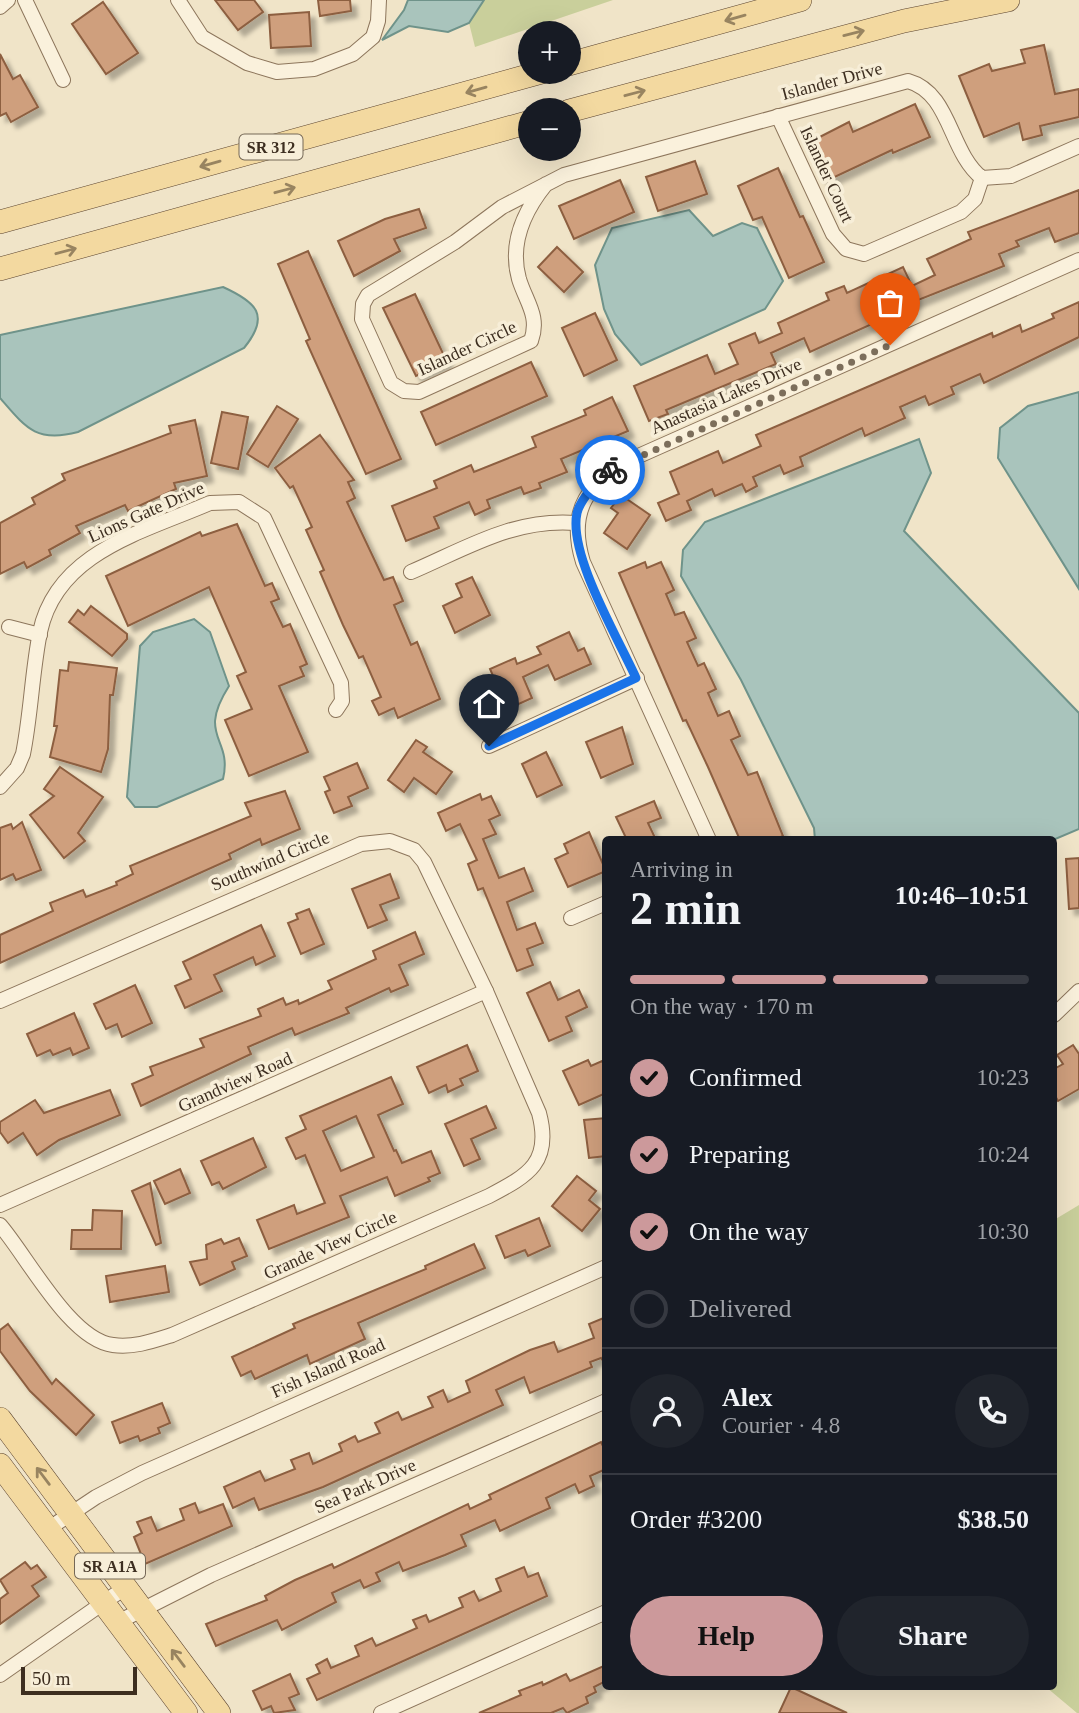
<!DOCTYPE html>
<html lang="en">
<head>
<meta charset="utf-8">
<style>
	:root { --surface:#171b24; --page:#20242c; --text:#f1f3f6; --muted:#9ea1a6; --line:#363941; --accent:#cc999b }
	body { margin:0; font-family:"Times New Roman",serif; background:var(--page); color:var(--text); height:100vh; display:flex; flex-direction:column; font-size:26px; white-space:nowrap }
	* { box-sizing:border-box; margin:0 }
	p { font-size:23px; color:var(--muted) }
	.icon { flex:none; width:38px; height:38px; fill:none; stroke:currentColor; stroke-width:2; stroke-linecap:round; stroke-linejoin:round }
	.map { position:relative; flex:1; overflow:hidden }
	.details { position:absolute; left:602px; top:836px; width:455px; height:854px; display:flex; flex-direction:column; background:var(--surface); border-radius:7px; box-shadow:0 7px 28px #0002 }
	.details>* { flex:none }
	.controls { position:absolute; left:518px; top:21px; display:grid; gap:14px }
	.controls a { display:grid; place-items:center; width:63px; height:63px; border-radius:50%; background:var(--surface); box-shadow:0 7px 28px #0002; font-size:35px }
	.scale { position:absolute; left:21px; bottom:18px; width:116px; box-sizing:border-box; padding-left:7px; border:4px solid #3d2e20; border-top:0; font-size:19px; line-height:24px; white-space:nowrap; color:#3d2e20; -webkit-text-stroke:5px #f7eed8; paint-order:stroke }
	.pin { position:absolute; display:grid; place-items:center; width:60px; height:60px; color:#fff; margin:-72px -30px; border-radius:50% 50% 50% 0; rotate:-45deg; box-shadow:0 0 7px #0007 }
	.pin .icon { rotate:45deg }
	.courier { position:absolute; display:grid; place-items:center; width:70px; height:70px; margin:-35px; border:5px solid #1a73e8; border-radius:50%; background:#fff; color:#222; box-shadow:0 2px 9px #0007 }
	.overview em { font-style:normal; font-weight:700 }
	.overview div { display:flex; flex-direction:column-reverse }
	.overview { display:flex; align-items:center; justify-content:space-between; height:119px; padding:0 28px }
	h1 { font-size:46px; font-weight:700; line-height:52px }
	.bar { display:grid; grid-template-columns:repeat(4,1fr); gap:10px 7px; align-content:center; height:84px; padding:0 28px }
	.bar i { height:9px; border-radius:5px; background:var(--line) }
	.bar .on { background:var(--accent) }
	.bar p { grid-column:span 4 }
	.line { display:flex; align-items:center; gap:18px; padding:0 28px; border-top:2px solid var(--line) }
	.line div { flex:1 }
	.round { display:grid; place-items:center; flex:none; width:74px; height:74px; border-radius:37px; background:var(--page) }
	ol { padding:0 28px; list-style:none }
	li { display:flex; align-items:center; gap:21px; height:77px }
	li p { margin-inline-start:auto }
	li .icon { padding:7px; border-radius:50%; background:var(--accent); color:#111; stroke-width:4 }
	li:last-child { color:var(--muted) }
	li i { width:38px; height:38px; border:4px solid var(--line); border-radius:50% }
	.primary-button { display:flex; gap:14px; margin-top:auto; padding:14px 28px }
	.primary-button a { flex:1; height:80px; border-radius:42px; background:var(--accent); color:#111; font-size:28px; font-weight:700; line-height:80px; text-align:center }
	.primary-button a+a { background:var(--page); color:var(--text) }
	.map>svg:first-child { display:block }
</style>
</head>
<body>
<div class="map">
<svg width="1079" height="1713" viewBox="0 0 1079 1713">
	<defs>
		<filter id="shadow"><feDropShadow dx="6" dy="6" stdDeviation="2" flood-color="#0004"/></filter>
	</defs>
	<rect width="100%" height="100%" fill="#f0e4c8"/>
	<g fill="#c9cf9b">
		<polygon points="484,0 613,0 475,47 469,23"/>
		<polygon points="1079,1205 1079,1713 1077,1713 1046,1687 1054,1687 1054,1220"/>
	</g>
	<g fill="#a9c4bc" stroke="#6f938a" stroke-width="2">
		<polygon points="408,0 484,0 469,23 448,32 409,26 382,40 404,10"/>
		<polygon points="689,210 713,236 742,223 757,228 783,281 765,309 641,365 615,334 604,309 595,265 612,228"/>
		<path d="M223 287C256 302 271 315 244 348L78 432C36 443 26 428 0 398V335Z"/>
		<polygon points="1079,392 1079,589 998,458 1000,428 1028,406"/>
		<polygon points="919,439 931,473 904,531 1079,713 1079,829 1053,840 815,840 814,828 741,680 681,576 683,550 705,522"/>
		<path d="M194 619 210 632 229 686C196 738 233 737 223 779L157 807H135L127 797 140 646 153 632Z"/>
	</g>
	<g fill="#cf9f7d" stroke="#8d5f41" stroke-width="2" fill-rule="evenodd" filter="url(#shadow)">
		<polygon points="215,0 254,0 263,12 238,30"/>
		<polygon points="318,0 350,0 351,11 320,16"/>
		<polygon points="103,2 138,53 106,74 72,24"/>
		<polygon points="309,12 311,46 271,48 269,15"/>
		<polygon points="1044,45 1055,94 1079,89 1079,117 1040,126 1042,135 1023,140 1019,123 984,137 959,76 989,64 992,71 1025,63 1021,50"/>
		<polygon points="0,54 13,79 20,75 38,107 11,122 6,113 0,116"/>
		<polygon points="915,104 930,137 893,153 892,150 824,182 806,144 849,122 853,132"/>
		<polygon points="695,161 707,194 658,211 646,177"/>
		<polygon points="778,168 800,217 803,216 824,262 789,278 762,217 753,220 738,186"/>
		<polygon points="620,180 634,212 574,239 559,206"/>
		<polygon points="1079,190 1079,233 1055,242 1049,228 1016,241 1019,246 999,254 1004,266 870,319 872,324 810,352 804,338 771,353 776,364 666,410 668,414 649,421 634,386 707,355 715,374 738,364 729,344 755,333 759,343 782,333 778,323 829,300 826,293 844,286 847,293 903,267 912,286 935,275 927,259 971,239 968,232"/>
		<polygon points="419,209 426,228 394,239 400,251 354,276 338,241 385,219"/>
		<polygon points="557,247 583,272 564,292 538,267"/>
		<polygon points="308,251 401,459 366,474 306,341 310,339 278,264"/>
		<polygon points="415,294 447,362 416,376 383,308"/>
		<polygon points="1079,302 1079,337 984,383 980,374 951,387 954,394 929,405 925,396 900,407 905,418 865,436 862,428 800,457 803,466 784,474 780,465 753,477 757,486 746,492 742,484 715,496 712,489 687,501 691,510 666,521 658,503 679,494 670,472 718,451 723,463 761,446 756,435 992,333 993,337 1020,325 1022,332 1054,318 1052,314"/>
		<polygon points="595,313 617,360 584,376 562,328"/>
		<polygon points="531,362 547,396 436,445 421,412"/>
		<polygon points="612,397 628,431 561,459 567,472 539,483 541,488 524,494 521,487 487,500 490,508 475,515 469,502 434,517 439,528 406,541 392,506 437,488 434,481 471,465 474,472 536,447 532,437 586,415 584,410"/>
		<polygon points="277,406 298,419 268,467 247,454"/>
		<polygon points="222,412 248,417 238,469 211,463"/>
		<polygon points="195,420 207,476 174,483 176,489 128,511 125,505 76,526 80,533 49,550 51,555 27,568 24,562 0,574 0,523 35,504 32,498 65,480 62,474 171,433 169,426"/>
		<polygon points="320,435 354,480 348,482 355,498 347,502 384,580 393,577 403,601 394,605 411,645 417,642 440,699 398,718 394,708 379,715 372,701 381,697 363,656 359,658 343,625 320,572 324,570 306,530 312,527 293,486 290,488 275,468"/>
		<polygon points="621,495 650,515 627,549 604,533 618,513 611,508"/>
		<polygon points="237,524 265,586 272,583 279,599 271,602 283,627 290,624 307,664 300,667 304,676 279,686 308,752 249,776 225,720 252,709 237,676 246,672 209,587 128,626 106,576 200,532 202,536"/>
		<polygon points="645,562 647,568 661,562 674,590 666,594 675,615 684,612 696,638 687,642 698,666 704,663 716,689 708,693 718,716 729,711 740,736 731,740 748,775 757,772 783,836 774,840 740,840 708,767 686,720 683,721 619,573"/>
		<polygon points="472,577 490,615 455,633 443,606 462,597 456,584"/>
		<polygon points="91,606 127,634 127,639 112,656 69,622 78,610 84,615"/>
		<polygon points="569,632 578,651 584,648 591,664 555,680 548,665 523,677 532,698 494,715 480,684 494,678 490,669 515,658 517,664 541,654 537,647"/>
		<polygon points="69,662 117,668 113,695 110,695 108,749 101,772 50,757 57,726 54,726 60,670 68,671"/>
		<polygon points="622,727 633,764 601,778 586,742"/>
		<polygon points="416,740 427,747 423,752 452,772 436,794 414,778 404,792 388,780"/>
		<polygon points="546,752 562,785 537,797 522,764"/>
		<polygon points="357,763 368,788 348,797 352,806 334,813 325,792 330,790 324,777"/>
		<polygon points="60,767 103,797 78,833 85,841 64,858 30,815 54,796 44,789"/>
		<polygon points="285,791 300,829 262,845 260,839 229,854 231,859 0,963 0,935 53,911 50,903 83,890 86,897 117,885 116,882 133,874 130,866 251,816 245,803"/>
		<polygon points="480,794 482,800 491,796 500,815 489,820 496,834 483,839 499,878 524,868 533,891 507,902 517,930 535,923 543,943 527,949 533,965 517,971 483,888 478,890 468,864 477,860 460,824 446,831 438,813"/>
		<polygon points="654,801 661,818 648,823 656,840 627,840 616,817"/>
		<polygon points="22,822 41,870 16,880 13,874 0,880 0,828 11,824 13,829"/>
		<polygon points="589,832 606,871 568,887 555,859 568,853 564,844"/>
		<polygon points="1079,858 1079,908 1069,909 1066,859"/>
		<polygon points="390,874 399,898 380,905 387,920 368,928 352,889"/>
		<polygon points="309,909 324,944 301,954 288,923 298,919 296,914"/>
		<polygon points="261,925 275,956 256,965 253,957 214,975 222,991 185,1008 175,986 191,979 183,962"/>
		<polygon points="415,932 424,954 399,965 408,985 391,992 389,988 346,1008 349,1013 295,1035 292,1028 248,1047 251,1054 141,1106 132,1084 153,1075 150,1067 204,1047 200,1039 261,1016 258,1009 283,998 286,1005 298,1000 299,1004 332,989 328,981 376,959 373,951"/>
		<polygon points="550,982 558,1000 579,990 587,1007 566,1017 572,1031 549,1041 527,993"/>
		<polygon points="135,985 152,1023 122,1037 117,1024 106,1029 94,1004"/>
		<polygon points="74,1013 89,1048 73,1055 70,1048 53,1055 50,1050 37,1056 27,1034"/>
		<polygon points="467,1045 478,1071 460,1079 463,1085 448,1092 446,1085 429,1093 417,1067"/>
		<polygon points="1073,1045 1079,1054 1079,1089 1058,1101 1054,1094 1054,1069 1063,1064 1057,1055"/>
		<polygon points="588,1060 591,1066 602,1061 606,1068 606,1093 579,1105 563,1071"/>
		<path d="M391 1077 403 1104 378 1115 394 1151 396 1150 402 1163 431 1151 440 1173 428 1178 430 1181 395 1196 387 1177 340 1196 349 1217 269 1249 257 1220 294 1205 297 1214 325 1203 305 1155 296 1159 286 1138 306 1129 300 1116ZM356 1116 374 1157 341 1171 323 1131Z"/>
		<polygon points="110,1090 120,1115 59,1140 37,1155 23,1133 8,1143 0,1132 0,1122 35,1100 44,1113"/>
		<polygon points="486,1106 496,1128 471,1139 480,1159 464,1166 445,1124"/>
		<polygon points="606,1118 606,1156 589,1158 584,1120"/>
		<polygon points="253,1138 266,1167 223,1189 219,1182 212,1185 201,1161"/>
		<polygon points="180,1169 190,1193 165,1204 154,1181"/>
		<polygon points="577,1176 596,1191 589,1200 600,1209 582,1231 552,1206"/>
		<polygon points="150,1183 161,1243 156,1245 132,1191"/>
		<polygon points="93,1210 122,1211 121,1249 71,1249 72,1230 92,1230"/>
		<polygon points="539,1218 550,1246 528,1256 525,1250 505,1258 496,1236"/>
		<polygon points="239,1238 247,1256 232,1262 235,1269 200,1285 190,1262 207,1259 206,1245 221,1239 224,1244"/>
		<polygon points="474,1244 485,1268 358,1323 365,1339 310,1364 307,1355 255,1379 251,1371 241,1376 232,1357 295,1328 293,1324 426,1269 425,1266"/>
		<polygon points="165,1266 169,1292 110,1302 106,1276"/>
		<polygon points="606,1317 606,1365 601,1358 590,1362 592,1367 530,1393 524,1377 496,1390 503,1405 323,1487 259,1510 254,1498 233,1508 224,1487 260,1471 265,1481 295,1469 291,1460 309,1453 313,1464 342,1451 339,1444 355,1436 358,1442 380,1433 375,1423 398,1412 402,1420 433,1407 428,1397 443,1390 448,1402 470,1392 466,1381 530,1350 554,1342 558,1352 594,1338 589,1324"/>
		<polygon points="8,1324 52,1384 56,1379 94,1415 76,1435 30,1391 0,1351 0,1330"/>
		<polygon points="162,1403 170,1423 158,1428 160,1433 140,1441 138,1436 120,1443 112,1422"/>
		<polygon points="601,1442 606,1452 606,1469 590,1476 594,1486 579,1493 575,1484 546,1498 550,1508 532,1516 500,1531 495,1520 461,1535 466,1546 445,1555 403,1571 399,1562 376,1573 380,1581 364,1588 360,1580 332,1593 336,1602 282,1630 277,1620 216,1646 206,1624 267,1600 265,1596 295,1580 332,1564 334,1568 468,1504 470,1509 491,1499 489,1495"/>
		<polygon points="195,1503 199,1513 223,1504 232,1526 145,1564 134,1537 142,1533 137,1522 151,1517 157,1531 184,1520 180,1509"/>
		<polygon points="25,1562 31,1569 37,1565 46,1577 32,1586 39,1596 0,1624 0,1599 8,1593 0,1580"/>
		<polygon points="524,1567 528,1577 538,1573 547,1596 317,1700 307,1679 320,1673 316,1665 327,1659 331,1668 359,1656 355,1646 372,1638 376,1646 417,1628 413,1620 426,1615 429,1622 463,1607 459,1598 474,1591 479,1601 501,1591 496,1579"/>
		<polygon points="606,1665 606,1681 594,1687 596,1692 586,1697 588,1703 567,1713 563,1708 551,1713 479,1713 521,1695 519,1691 542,1682 543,1685 566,1674 570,1681"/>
		<polygon points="290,1674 299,1694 289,1698 295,1710 274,1713 271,1706 262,1710 253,1691"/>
		<polygon points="791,1687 847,1713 779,1713"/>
	</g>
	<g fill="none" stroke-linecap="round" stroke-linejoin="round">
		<g stroke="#8d765c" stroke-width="16">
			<g id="street">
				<polyline points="25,0 63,80"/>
				<polyline points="178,0 202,37 247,63 277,72 314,69 353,54 373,37 378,21 379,0"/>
				<polyline points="0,7 8,0"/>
				<polyline points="778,116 833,234 846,249 864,254 961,212 975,199 982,178"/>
				<path d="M546 184C524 211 509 243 519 279 526 302 540 316 531 341L419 392 404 391 391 383 362 319 363 304 368 295 455 242 502 207 564 175 908 81C951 93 949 152 982 178L1011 176 1079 146"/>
				<path d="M411 572C467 548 514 518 576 523"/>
				<polyline points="9,627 40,635"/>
				<polyline points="489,746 637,678"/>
				<path d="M0 787 17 768 23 754C31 714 32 672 40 632 57 552 143 532 210 503L239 502 264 518 341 683 342 701 336 710"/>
				<path d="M709 840 583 562C567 510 588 482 634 458L1079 260"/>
				<polyline points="571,918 606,903"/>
				<path d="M0 1001 361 844 390 841 414 850 424 862 486 991 539 1113C552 1162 529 1175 489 1196L172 1335C153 1341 133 1348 113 1345 70 1340 27 1256 0 1225"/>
				<polyline points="1054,1015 1079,991"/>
				<polyline points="0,1205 486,991"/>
				<polyline points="48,1529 96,1497 142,1473 606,1267"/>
				<polyline points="118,1622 211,1575 606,1401"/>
				<polyline points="0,1675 126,1587"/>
				<polyline points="381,1713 606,1612"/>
			</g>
		</g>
		<g stroke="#5b4430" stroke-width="24">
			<g id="primary">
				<polyline points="569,64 800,0"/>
				<polyline points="569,111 904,21 1008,0"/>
				<polyline points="0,222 542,72"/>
				<polyline points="0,269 530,122"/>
				<polyline points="0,1419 219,1713"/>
				<polyline points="0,1465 186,1713"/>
			</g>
		</g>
		<use href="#street" stroke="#faf1dc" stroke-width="14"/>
		<use href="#primary" stroke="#f3d9a0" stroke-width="23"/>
	</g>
	<defs><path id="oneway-shaft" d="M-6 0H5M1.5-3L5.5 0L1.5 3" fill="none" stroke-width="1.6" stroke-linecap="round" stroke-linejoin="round" transform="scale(1.75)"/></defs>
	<g stroke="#988460">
		<use href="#oneway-shaft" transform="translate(735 18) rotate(164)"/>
		<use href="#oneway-shaft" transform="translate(854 33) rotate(-14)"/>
		<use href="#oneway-shaft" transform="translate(476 90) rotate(164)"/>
		<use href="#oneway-shaft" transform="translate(635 93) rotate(-15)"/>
		<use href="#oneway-shaft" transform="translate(210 164) rotate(164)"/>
		<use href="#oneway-shaft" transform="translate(285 190) rotate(-15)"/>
		<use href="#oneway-shaft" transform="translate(66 251) rotate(-15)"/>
		<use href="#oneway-shaft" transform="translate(43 1476) rotate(-127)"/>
		<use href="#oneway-shaft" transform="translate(178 1658) rotate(-127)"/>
	</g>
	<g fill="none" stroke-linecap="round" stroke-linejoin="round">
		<polyline stroke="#7c6e5b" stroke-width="7" stroke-dasharray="0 12.6" points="610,470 890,345"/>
		<path stroke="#1a73e8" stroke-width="9" d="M489 746 636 678C618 638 568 554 577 513 580 500 599 478 610 470"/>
	</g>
	<g text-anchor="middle" stroke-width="7" stroke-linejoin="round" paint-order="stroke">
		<g fill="#f7eed8" stroke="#756857" stroke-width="2">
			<rect x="239.5" y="134.5" width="63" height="25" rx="5"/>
			<rect x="75" y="1553.5" width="70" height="25" rx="5"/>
		</g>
		<g font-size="16" font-weight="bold" fill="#3d2e20">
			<text x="271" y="153">SR 312</text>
			<text x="110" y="1572">SR A1A</text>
		</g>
		<g font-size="18" fill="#3d2e20" stroke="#f7eed8">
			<text transform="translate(832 81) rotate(-15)" y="6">Islander Drive</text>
			<text transform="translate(827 174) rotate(65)" y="6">Islander Court</text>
			<text transform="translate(467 348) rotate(-25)" y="6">Islander Circle</text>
			<text transform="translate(726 396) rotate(-24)" y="6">Anastasia Lakes Drive</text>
			<text transform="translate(146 512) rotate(-24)" y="6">Lions Gate Drive</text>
			<text transform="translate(270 861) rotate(-23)" y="6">Southwind Circle</text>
			<text transform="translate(235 1082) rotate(-24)" y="6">Grandview Road</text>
			<text transform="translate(330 1245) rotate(-24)" y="6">Grande View Circle</text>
			<text transform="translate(328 1368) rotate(-24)" y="6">Fish Island Road</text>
			<text transform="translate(365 1486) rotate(-24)" y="6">Sea Park Drive</text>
		</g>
	</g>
</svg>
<div class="controls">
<a>+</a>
<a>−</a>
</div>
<div class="scale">50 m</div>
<div class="pin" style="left:890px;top:345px;background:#ea580c"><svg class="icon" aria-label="bag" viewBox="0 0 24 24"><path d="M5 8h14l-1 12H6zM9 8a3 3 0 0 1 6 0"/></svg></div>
<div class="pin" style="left:489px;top:746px;background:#1f2937"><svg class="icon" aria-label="home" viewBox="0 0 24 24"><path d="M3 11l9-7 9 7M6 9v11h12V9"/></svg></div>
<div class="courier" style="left:610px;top:470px"><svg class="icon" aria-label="bike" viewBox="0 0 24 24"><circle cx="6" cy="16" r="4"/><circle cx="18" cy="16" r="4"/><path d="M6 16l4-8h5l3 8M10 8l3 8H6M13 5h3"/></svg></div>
<section class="details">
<div class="overview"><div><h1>2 min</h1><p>Arriving in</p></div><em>10:46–10:51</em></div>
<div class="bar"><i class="on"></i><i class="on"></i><i class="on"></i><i></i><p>On the way · 170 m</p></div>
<ol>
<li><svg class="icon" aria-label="check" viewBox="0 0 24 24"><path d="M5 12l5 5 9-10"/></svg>Confirmed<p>10:23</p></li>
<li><svg class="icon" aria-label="check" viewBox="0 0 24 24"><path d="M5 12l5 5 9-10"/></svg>Preparing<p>10:24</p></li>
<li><svg class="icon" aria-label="check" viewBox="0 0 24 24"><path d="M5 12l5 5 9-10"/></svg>On the way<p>10:30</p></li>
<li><i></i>Delivered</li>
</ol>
<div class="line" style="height:126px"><a class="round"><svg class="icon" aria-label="person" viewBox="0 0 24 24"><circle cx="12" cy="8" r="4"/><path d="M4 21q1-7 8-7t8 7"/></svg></a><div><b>Alex</b><p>Courier · 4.8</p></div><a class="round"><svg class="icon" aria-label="phone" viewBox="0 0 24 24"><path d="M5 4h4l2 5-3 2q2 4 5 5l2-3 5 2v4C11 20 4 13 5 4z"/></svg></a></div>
<div class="line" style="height:91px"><div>Order #3200</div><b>$38.50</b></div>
<div class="primary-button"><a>Help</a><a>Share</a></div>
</section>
</div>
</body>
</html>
